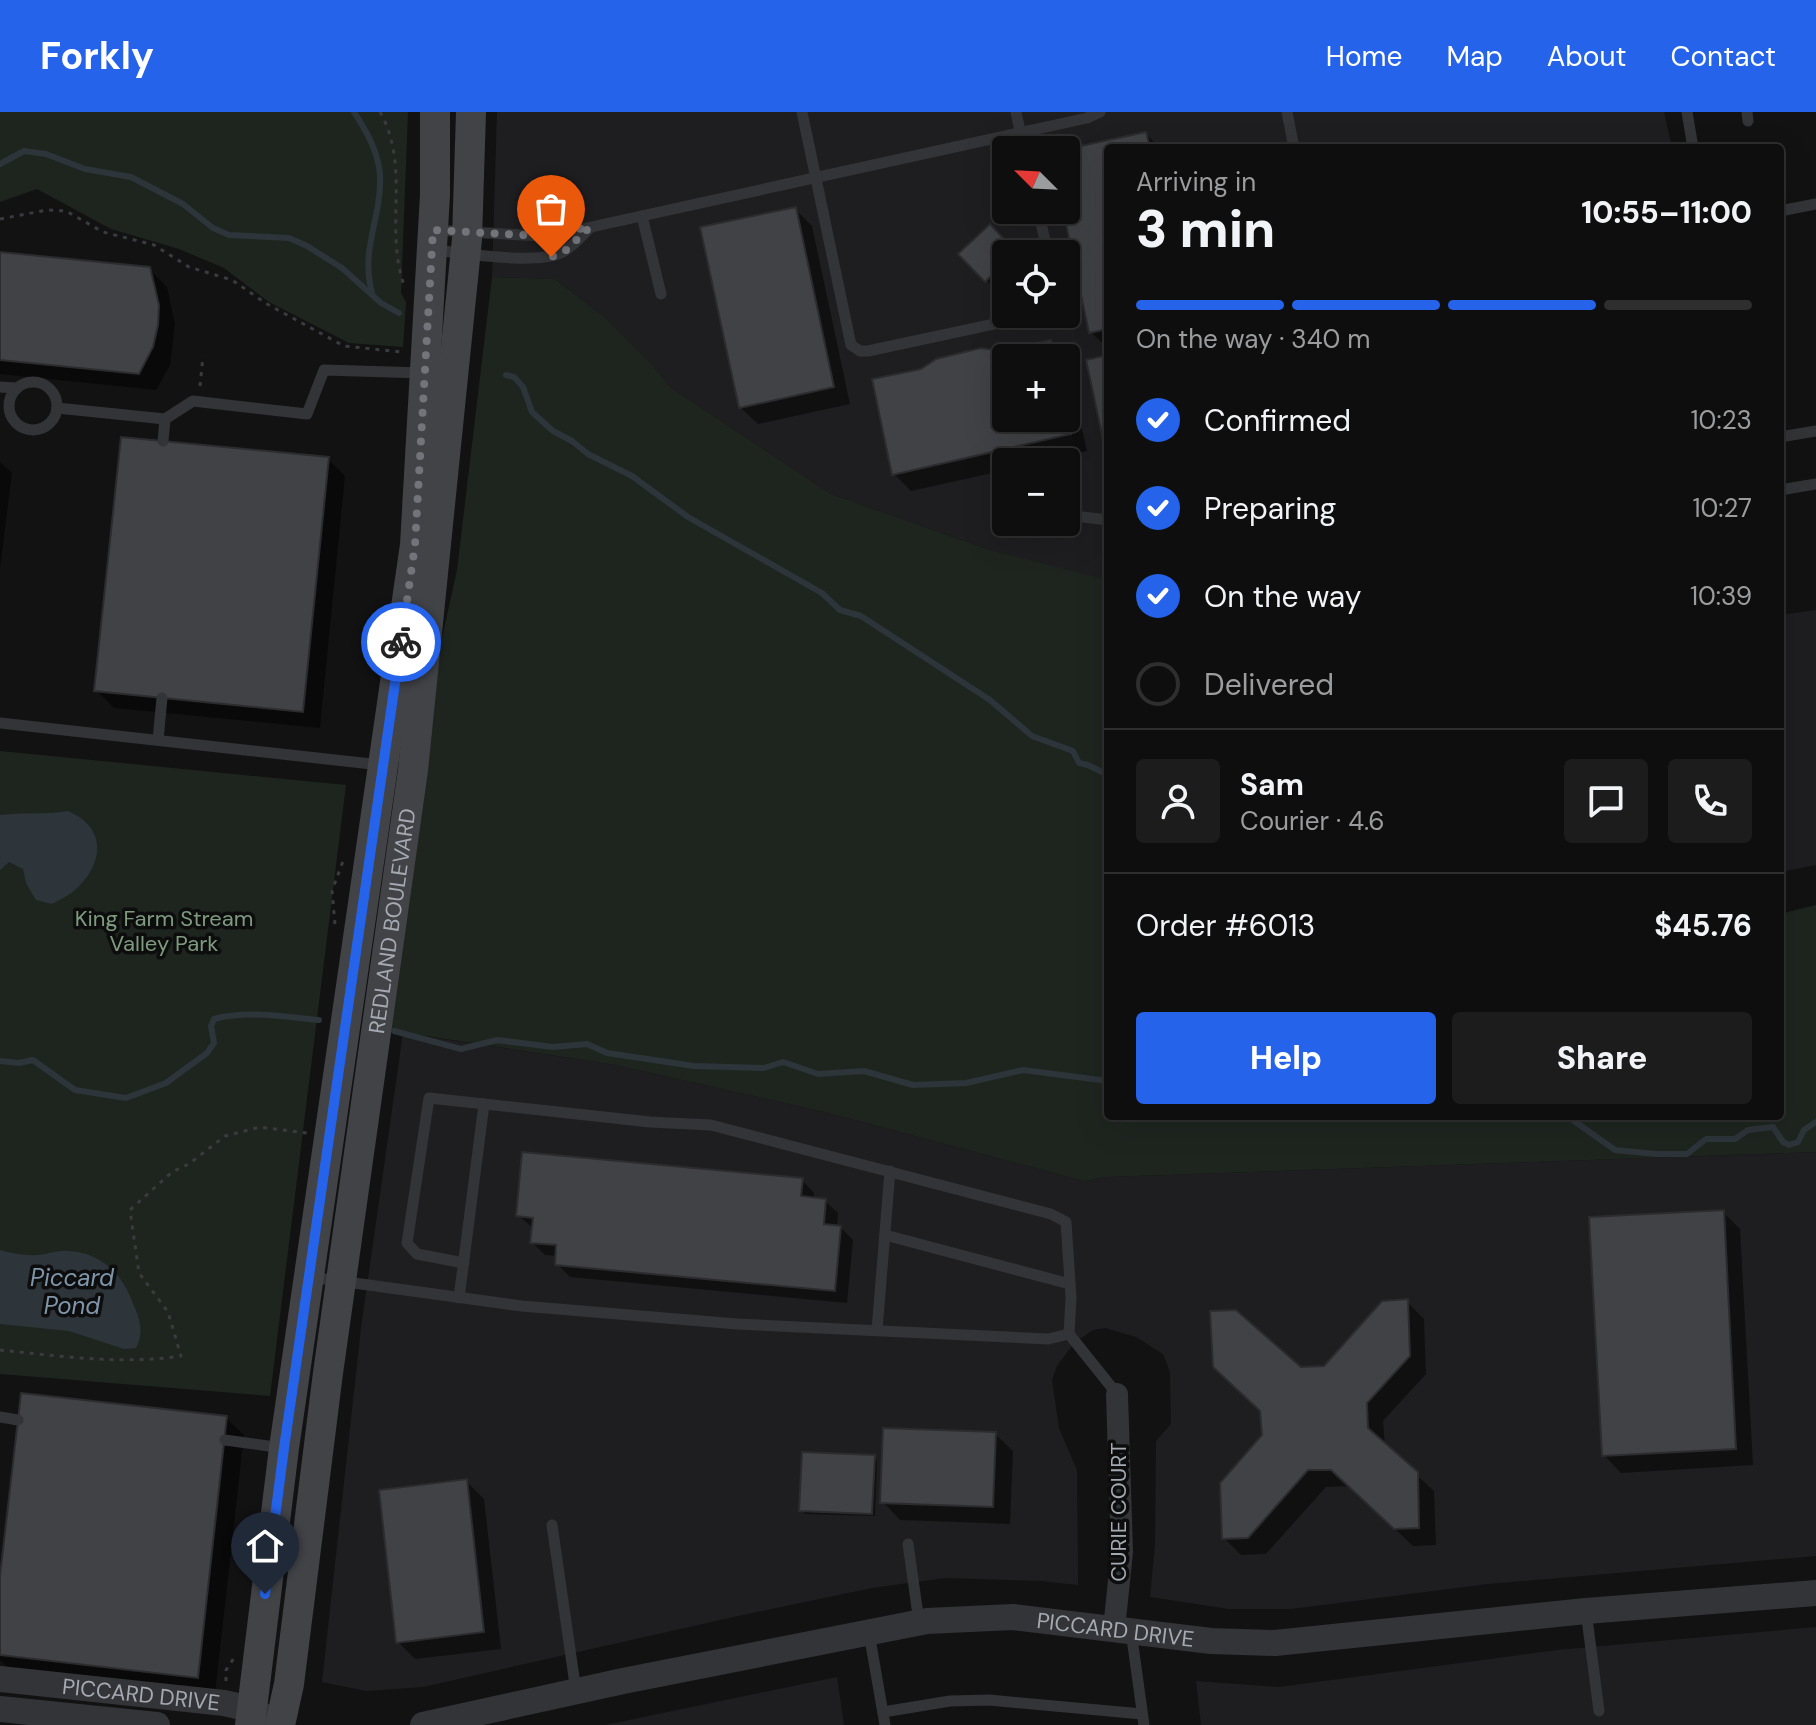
<!DOCTYPE html>
<html lang="en">
<head>
<meta charset="utf-8">
<style>
	:root { --surface:#0e0e0e; --page:#1c1c1c; --text:#f1f3f6; --muted:#9b9c9e; --line:#2e2e2e; --accent:#2563eb }
	body { margin:0; font-family:"DM Sans",sans-serif; background:var(--page); color:var(--text); height:100vh; display:flex; flex-direction:column; font-size:30px; white-space:nowrap }
	* { box-sizing:border-box; margin:0 }
	p { font-size:26px; color:var(--muted) }
	.icon { flex:none; width:44px; height:44px; fill:none; stroke:currentColor; stroke-width:2; stroke-linecap:round; stroke-linejoin:round }
	.map { position:relative; flex:1; overflow:hidden }
	.drawer { position:absolute; left:1104px; top:32px; width:680px; height:976px; display:flex; flex-direction:column; background:var(--surface); border-radius:8px; box-shadow:0 8px 32px #0002,0 0 0 2px var(--line) }
	.drawer>* { flex:none }
	.needle { width:52px; rotate:294deg }
	.tools { position:absolute; left:992px; top:24px; display:grid; gap:16px }
	.tools a { display:grid; place-items:center; width:88px; height:88px; border-radius:8px; background:var(--surface); box-shadow:0 8px 32px #0002,0 0 0 2px var(--line); font-size:40px }
	.pin { position:absolute; display:grid; place-items:center; width:68px; height:68px; color:#fff; margin:-82px -34px; border-radius:50% 50% 50% 0; rotate:-45deg; box-shadow:0 0 8px #0007 }
	.pin .icon { rotate:45deg }
	.courier { position:absolute; display:grid; place-items:center; width:80px; height:80px; margin:-40px; border:6px solid #2563eb; border-radius:50%; background:#fff; color:#222; box-shadow:0 2px 10px #0007 }
	.summary em { font-style:normal; font-weight:800 }
	.summary div { display:flex; flex-direction:column-reverse }
	.summary { display:flex; align-items:center; justify-content:space-between; height:136px; padding:0 32px }
	h1 { font-size:52px; font-weight:800; line-height:60px }
	.bar { display:grid; grid-template-columns:repeat(4,1fr); gap:12px 8px; align-content:center; height:96px; padding:0 32px }
	.bar i { height:10px; border-radius:6px; background:var(--line) }
	.bar .current { background:var(--accent) }
	.bar p { grid-column:span 4 }
	.line { display:flex; align-items:center; gap:20px; padding:0 32px; border-top:2px solid var(--line) }
	.line div { flex:1 }
	.round { display:grid; place-items:center; flex:none; width:84px; height:84px; border-radius:8px; background:var(--page) }
	ol { padding:0 32px; list-style:none }
	li { display:flex; align-items:center; gap:24px; height:88px }
	li p { margin-inline-start:auto }
	li .icon { padding:8px; border-radius:50%; background:var(--accent); color:#fff; stroke-width:4 }
	li:last-child { color:var(--muted) }
	li i { width:44px; height:44px; border:4px solid var(--line); border-radius:50% }
	.cta { display:flex; gap:16px; margin-top:auto; padding:16px 32px }
	.cta a { flex:1; height:92px; border-radius:8px; background:var(--accent); color:#fff; font-size:32px; font-weight:800; line-height:92px; text-align:center }
	.cta a+a { background:var(--page); color:var(--text) }
	header { display:flex; align-items:center; gap:48px; box-sizing:border-box; height:112px; padding:0 40px; background:var(--accent); color:#fff }
	header strong { font-size:38px }
	nav { display:flex; gap:44px; margin-inline-start:auto; font-size:28px }
	.map>svg:first-child { display:block }
</style>
</head>
<body>
<header>
<strong>Forkly</strong>
<nav><a>Home</a><a>Map</a><a>About</a><a>Contact</a></nav>
</header>
<div class="map">
<svg width="1816" height="1613" viewBox="0 0 1816 1613">
	<rect width="100%" height="100%" fill="#121213"/>
	<g fill="#1e1e20" fill-rule="evenodd">
		<path d="M497 0H1664L1672 36H1108V492L993 439 831 382 670 275 653 254 602 203 555 167 492 165ZM1006 38H1066V98H1006ZM1006 142H1066V202H1006ZM1006 246H1066V306H1006ZM1006 350H1066V410H1006Z"/>
		<polygon points="1816,498 1816,753 1780,760 1780,503"/>
		<polygon points="403,921 616,953 825,1000 1084,1069 1106,1065 1816,1040 1816,1444 1488,1472 1291,1497 1229,1497 1150,1485 1155,1432 1156,1329 1171,1312 1170,1260 1163,1242 1136,1225 1105,1216 1093,1218 1074,1231 1057,1254 1052,1268 1059,1316 1077,1358 1078,1473 1042,1469 945,1466 872,1476 738,1504 423,1575 366,1579 322,1570 361,1216"/>
		<polygon points="1816,1515 1816,1613 1201,1613 1196,1569 1279,1575 1557,1538"/>
		<polygon points="837,1565 844,1613 605,1613"/>
	</g>
	<g fill="#1e251f">
		<polygon points="0,0 408,0 401,181 406,190 403,235 349,231 269,190 224,156 179,137 111,117 37,77 0,90"/>
		<polygon points="492,165 555,167 602,203 653,254 670,275 831,382 993,439 1108,468 1108,1004 1780,1004 1780,802 1816,793 1816,1040 1106,1065 1084,1069 825,1000 616,953 374,916 413,658 457,458"/>
		<polygon points="0,639 346,673 270,1284 0,1262"/>
	</g>
	<g fill="#2d343a">
		<path d="M68 699C108 716 104 753 74 779 68 784 59 788 52 792L36 788 26 771 23 757 9 750 0 758V703C23 700 45 703 68 699Z"/>
		<path d="M0 1138C11 1141 25 1144 37 1143 47 1143 57 1138 67 1139 99 1140 121 1160 132 1189 139 1205 145 1219 136 1236L124 1237 69 1219 0 1212Z"/>
	</g>
	<g fill="#0007">
		<polygon points="1146,22 1160,36 1108,36 1108,237 1091,220 1065,98 1066,39"/>
		<polygon points="795,97 812,114 850,292 758,312 740,295"/>
		<polygon points="990,115 1015,142 1006,142 1006,164 1001,169 997,165 990,172 961,142"/>
		<polygon points="0,142 149,157 167,175 175,212 170,253 156,278 0,262"/>
		<polygon points="1050,230 1065,246 1006,246 1006,306 1066,306 1066,247 1087,339 1040,350 1006,350 1006,358 911,379 894,362 1002,241"/>
		<polygon points="328,347 345,364 320,616 114,596 96,578"/>
		<polygon points="0,350 12,361 0,457"/>
		<polygon points="802,1068 814,1081 814,1087 825,1089 838,1101 837,1115 841,1116 853,1128 847,1191 570,1165 557,1152 557,1144 545,1143 532,1130 533,1116 518,1103"/>
		<polygon points="1723,1100 1740,1117 1753,1353 1621,1361 1604,1343"/>
		<polygon points="1407,1190 1424,1207 1426,1262 1383,1309 1385,1334 1434,1379 1436,1433 1413,1434 1350,1374 1326,1375 1266,1442 1241,1443 1224,1426 1264,1324 1300,1257 1325,1256"/>
		<polygon points="226,1306 244,1323 215,1582 11,1559 0,1548 0,1484"/>
		<polygon points="995,1322 1013,1339 1010,1412 900,1408 883,1390"/>
		<polygon points="874,1345 877,1349 875,1404 805,1402 801,1398"/>
		<polygon points="467,1370 484,1387 501,1537 415,1547 398,1530"/>
	</g>
	<g fill="none" stroke-linecap="round" stroke-linejoin="round">
		<g stroke="#2d343a" stroke-width="6">
			<path d="M354 0C367 20 378 39 380 63 382 106 360 136 372 181"/>
			<polyline points="0,52 24,39 46,42 85,57 131,65 183,92 213,116 229,123 289,126 307,134 342,156 381,191 399,201"/>
			<polyline points="506,263 514,265 523,275 532,300 553,319 572,329 588,342 632,364 688,405 822,481 840,498 861,504 990,588 1032,624 1073,639 1079,651 1088,653 1108,663"/>
			<polyline points="394,919 461,937 497,928 553,935 587,932 607,941 694,954 764,956 783,950 818,962 864,959 913,973 966,971 1023,958 1108,969"/>
			<path d="M0 949 19 951 33 948 75 978 126 986 166 971 207 941 214 931 211 914 214 907C247 898 285 905 319 908"/>
			<polyline points="1567,1004 1615,1038 1656,1042 1687,1042 1706,1027 1735,1027 1748,1018 1773,1015 1783,1030 1789,1033 1798,1030 1804,1018 1816,1010"/>
		</g>
	</g>
	<g fill="#414246" stroke="#2c2c2f" stroke-width="2">
		<polygon points="1146,20 1150,36 1108,36 1108,217 1089,221 1063,98 1066,98 1066,38 1062,38"/>
		<polygon points="796,95 834,275 739,296 700,115"/>
		<polygon points="990,112 1016,140 1006,142 1006,158 996,167 992,163 985,170 958,142"/>
		<polygon points="0,140 150,155 159,193 158,213 153,235 139,262 0,248"/>
		<polygon points="1051,228 1054,246 1006,246 1006,306 1066,306 1066,299 1071,322 892,363 872,267 921,257 936,247 981,236 1002,239"/>
		<polygon points="1108,243 1108,351 1086,248"/>
		<polygon points="121,325 329,345 303,600 94,579"/>
		<polygon points="522,1040 803,1066 801,1084 826,1087 824,1112 841,1114 835,1179 555,1153 556,1133 530,1131 533,1106 516,1104"/>
		<polygon points="1724,1098 1736,1337 1602,1344 1589,1105"/>
		<polygon points="1408,1187 1410,1244 1367,1291 1368,1316 1418,1360 1419,1416 1394,1417 1331,1358 1308,1358 1248,1426 1222,1427 1220,1371 1262,1323 1260,1299 1213,1255 1210,1199 1236,1198 1301,1255 1324,1254 1382,1189"/>
		<polygon points="21,1281 227,1304 198,1566 0,1543 0,1464"/>
		<polygon points="883,1316 996,1320 993,1395 880,1391"/>
		<polygon points="802,1340 875,1343 872,1402 799,1399"/>
		<polygon points="467,1367 484,1520 396,1531 379,1378"/>
	</g>
	<g fill="none" stroke-linecap="round" stroke-linejoin="round">
		<g stroke="#393b3e" stroke-width="3" stroke-dasharray="4 6" stroke-linecap="butt">
			<path d="M380 0C411 54 384 117 404 173"/>
			<polyline points="0,107 47,98 66,99 103,120 154,133 189,155 232,168 267,192 344,234 402,240"/>
			<polyline points="200,274 203,244"/>
			<polyline points="335,812 332,779 343,749"/>
			<path d="M0 1238C59 1244 122 1253 181 1244L168 1200 139 1161 130 1098 172 1060 189 1052 225 1024 260 1015 307 1021"/>
			<polyline points="226,1569 226,1558 234,1546"/>
		</g>
		<g stroke="#333437" stroke-width="11">
			<polyline points="802,0 851,233 860,239 868,239 1041,202"/>
			<polyline points="1016,0 1024,38"/>
			<polyline points="1287,0 1294,36"/>
			<polyline points="1687,0 1693,36"/>
			<polyline points="1747,0 1748,9"/>
			<polyline points="1038,98 1048,142"/>
			<polyline points="1780,99 1816,92"/>
			<polyline points="642,104 661,182"/>
			<polyline points="434,118 540,124 573,119 1087,6 1100,0"/>
			<path d="M434 138C464 141 534 153 561 141 572 136 581 124 590 116"/>
			<circle cx="33" cy="294" r="24"/>
			<polyline points="0,275 16,276"/>
			<polyline points="57,296 165,307 193,289 307,302 324,258 423,261"/>
			<polyline points="1780,325 1816,319"/>
			<polyline points="163,329 165,307"/>
			<polyline points="1780,378 1816,372"/>
			<polyline points="1066,403 1108,408"/>
			<polyline points="1003,412 1015,410"/>
			<polyline points="0,611 381,653"/>
			<polyline points="158,628 162,586"/>
			<polyline points="885,1123 1070,1172"/>
			<polyline points="310,1165 522,1194 737,1212 1048,1227 1069,1222 1071,1186 1066,1110 1051,1102 711,1013 650,1010 429,986 407,1131 417,1142 464,1151"/>
			<polyline points="459,1186 484,992"/>
			<polyline points="877,1218 890,1059"/>
			<polyline points="1069,1222 1117,1282"/>
			<polyline points="0,1305 18,1308"/>
			<polyline points="225,1328 283,1336"/>
			<polyline points="552,1413 576,1579"/>
			<polyline points="908,1432 919,1510"/>
			<polyline points="1586,1499 1599,1599"/>
			<polyline points="1131,1519 1144,1613"/>
			<polyline points="869,1521 885,1613"/>
			<polyline points="883,1600 950,1589 989,1588 1142,1602"/>
		</g>
		<polyline stroke="#333437" stroke-width="22" points="1114,1517 1122,1440 1117,1282"/>
		<g stroke="#333437" stroke-width="26">
			<path id="s1" d="M0 1567 224 1591 251 1597 268 1607"/>
			<polyline points="0,1597 157,1613"/>
			<path id="s2" d="M423 1613 623 1569 927 1509 1013 1505 1211 1529 1275 1531 1586 1499 1816 1481"/>
		</g>
		<g stroke="#414347" stroke-width="30">
			<polyline points="250,1613 284,1336 415,433 435,83 435,0"/>
			<path id="s3" d="M280 1613 289 1572 328 1261 413 658 467 127 471 0"/>
		</g>
	</g>
	<g fill="none" stroke-linecap="round" stroke-linejoin="round">
		<polyline stroke="#72747a" stroke-width="8" stroke-dasharray="0 14.4" points="401,530 415,433 433,118 540,124 590,115 565,139 551,145"/>
		<polyline stroke="#2563eb" stroke-width="10" points="265,1482 284,1336 401,530"/>
	</g>
	<g text-anchor="middle" stroke-width="7" stroke-linejoin="round" paint-order="stroke">
		<g font-size="22" fill="#7e9b7f" stroke="#0d0d0e">
			<text x="164" y="814">King Farm Stream<tspan x="164" dy="25">Valley Park</tspan></text>
		</g>
		<g font-size="22" fill="#a5a9b2" stroke="#0d0d0e">
			<text dy="8" stroke="none"><textPath href="#s3" startOffset="812">REDLAND BOULEVARD</textPath></text>
			<text transform="translate(1118 1400) rotate(-90)" y="8">CURIE COURT</text>
			<text dy="8" stroke="none"><textPath href="#s2" startOffset="704">PICCARD DRIVE</textPath></text>
			<text dy="8" stroke="none"><textPath href="#s1" startOffset="142">PICCARD DRIVE</textPath></text>
		</g>
		<g font-size="24" font-style="italic" fill="#7f96aa" stroke="#0d0d0e">
			<text x="72" y="1174">Piccard<tspan x="72" dy="28">Pond</tspan></text>
		</g>
	</g>
</svg>
<div class="tools">
<a><svg class="needle" viewBox="-14 -14 28 28"><path d="M0-13l5 13h-10z" fill="#e53935"/><path d="M0 13l5-13h-10z" fill="#9b9c9e"/></svg></a>
<a><svg class="icon" aria-label="locate" viewBox="0 0 24 24"><circle cx="12" cy="12" r="6"/><path d="M12 2v4M12 18v4M2 12h4M18 12h4"/></svg></a>
<a>+</a>
<a>−</a>
</div>
<div class="pin" style="left:551px;top:145px;background:#ea580c"><svg class="icon" aria-label="bag" viewBox="0 0 24 24"><path d="M5 8h14l-1 12H6zM9 8a3 3 0 0 1 6 0"/></svg></div>
<div class="pin" style="left:265px;top:1482px;background:#1f2937"><svg class="icon" aria-label="home" viewBox="0 0 24 24"><path d="M3 11l9-7 9 7M6 9v11h12V9"/></svg></div>
<div class="courier" style="left:401px;top:530px"><svg class="icon" aria-label="bike" viewBox="0 0 24 24"><circle cx="6" cy="16" r="4"/><circle cx="18" cy="16" r="4"/><path d="M6 16l4-8h5l3 8M10 8l3 8H6M13 5h3"/></svg></div>
<section class="drawer">
<div class="summary"><div><h1>3 min</h1><p>Arriving in</p></div><em>10:55–11:00</em></div>
<div class="bar"><i class="current"></i><i class="current"></i><i class="current"></i><i></i><p>On the way · 340 m</p></div>
<ol>
<li><svg class="icon" aria-label="check" viewBox="0 0 24 24"><path d="M5 12l5 5 9-10"/></svg>Confirmed<p>10:23</p></li>
<li><svg class="icon" aria-label="check" viewBox="0 0 24 24"><path d="M5 12l5 5 9-10"/></svg>Preparing<p>10:27</p></li>
<li><svg class="icon" aria-label="check" viewBox="0 0 24 24"><path d="M5 12l5 5 9-10"/></svg>On the way<p>10:39</p></li>
<li><i></i>Delivered</li>
</ol>
<div class="line" style="height:144px"><a class="round"><svg class="icon" aria-label="person" viewBox="0 0 24 24"><circle cx="12" cy="8" r="4"/><path d="M4 21q1-7 8-7t8 7"/></svg></a><div><b>Sam</b><p>Courier · 4.6</p></div><a class="round"><svg class="icon" aria-label="chat" viewBox="0 0 24 24"><path d="M4 5h16v11H9l-5 4z"/></svg></a><a class="round"><svg class="icon" aria-label="phone" viewBox="0 0 24 24"><path d="M5 4h4l2 5-3 2q2 4 5 5l2-3 5 2v4C11 20 4 13 5 4z"/></svg></a></div>
<div class="line" style="height:104px"><div>Order #6013</div><b>$45.76</b></div>
<div class="cta"><a>Help</a><a>Share</a></div>
</section>
</div>
</body>
</html>
